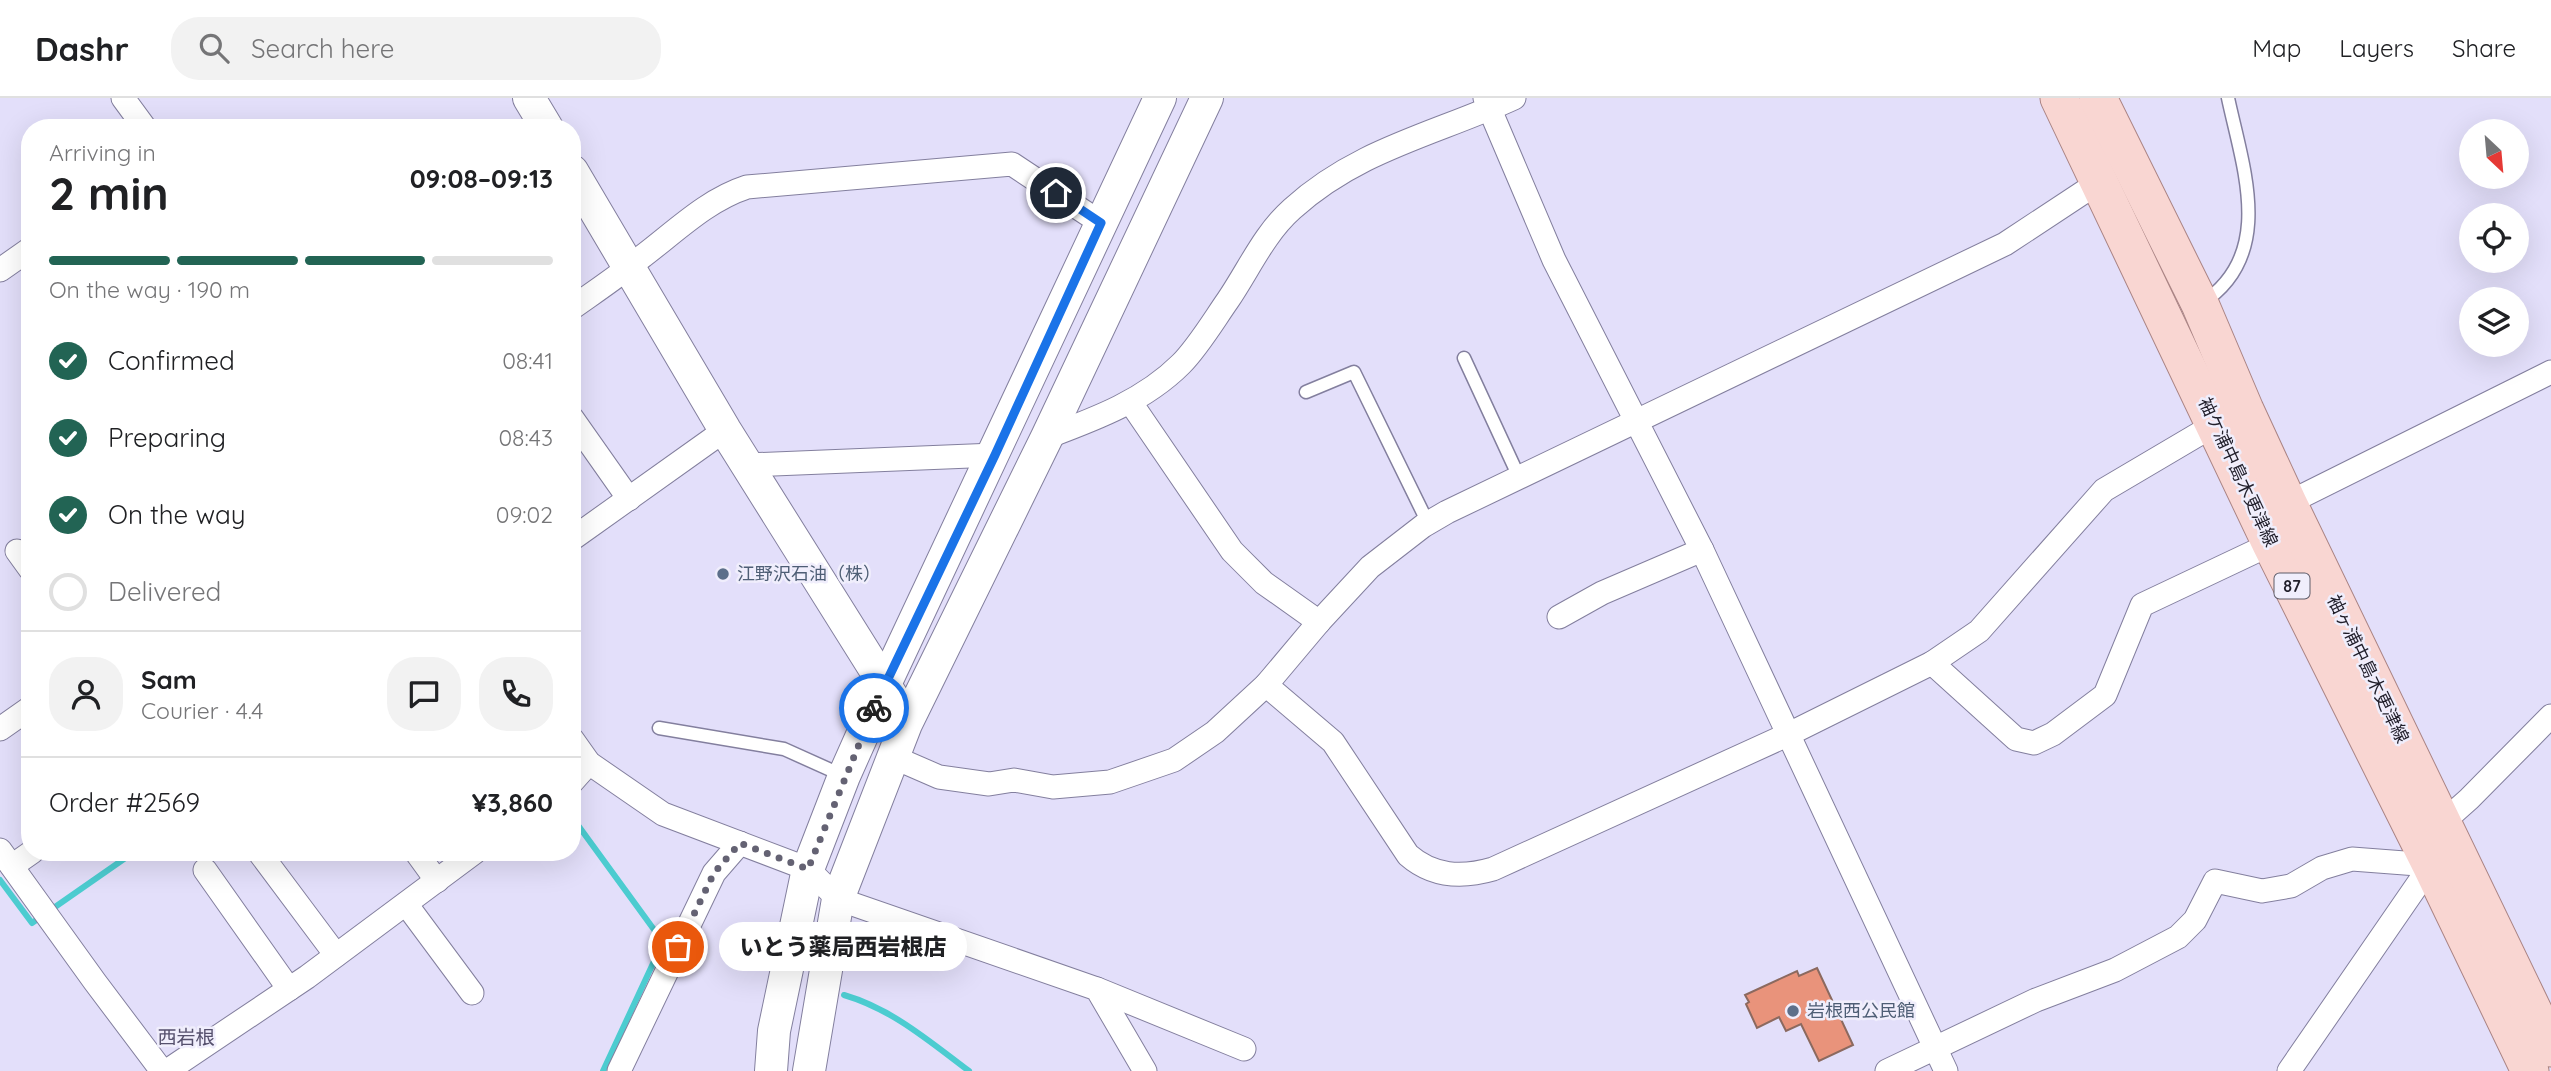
<!DOCTYPE html>
<html lang="en">
<head>
<meta charset="utf-8">
<style>
	:root { --surface:#fff; --page:#f2f2f2; --text:#202124; --muted:#757577; --line:#e0e0e0; --accent:#226454 }
	body { margin:0; font-family:Quicksand,"Noto Sans JP",sans-serif; background:var(--page); color:var(--text); height:100vh; display:flex; flex-direction:column; font-size:26px; white-space:nowrap }
	* { box-sizing:border-box; margin:0 }
	p { font-size:23px; color:var(--muted) }
	.icon { flex:none; width:38px; height:38px; fill:none; stroke:currentColor; stroke-width:2; stroke-linecap:round; stroke-linejoin:round }
	.map { position:relative; flex:1; overflow:hidden }
	.side { position:absolute; left:21px; top:21px; width:560px; height:742px; display:flex; flex-direction:column; background:var(--surface); border-radius:28px; box-shadow:0 7px 28px #0002 }
	.side>* { flex:none }
	.needle { width:46px; rotate:154deg }
	.tools { position:absolute; left:2459px; top:21px; display:grid; gap:14px }
	.tools a { display:grid; place-items:center; width:70px; height:70px; border-radius:50%; background:var(--surface); box-shadow:0 7px 28px #0002; font-size:35px }
	.pin { position:absolute; display:grid; place-items:center; width:60px; height:60px; color:#fff; margin:-30px; border:4px solid #fff; border-radius:50%; box-shadow:0 2px 7px #0007 }
	.courier { position:absolute; display:grid; place-items:center; width:70px; height:70px; margin:-35px; border:5px solid #1a73e8; border-radius:50%; background:#fff; color:#222; box-shadow:0 2px 9px #0007 }
	.bubble { position:absolute; height:49px; border-radius:24px; background:var(--surface); box-shadow:0 7px 28px #0002; font-size:23px; font-weight:800; line-height:49px; text-align:center }
	.summary em { font-style:normal; font-weight:800 }
	.summary div { display:flex; flex-direction:column-reverse }
	.summary { display:flex; align-items:center; justify-content:space-between; height:119px; padding:0 28px }
	h1 { font-size:46px; font-weight:800; line-height:52px }
	.bar { display:grid; grid-template-columns:repeat(4,1fr); gap:10px 7px; align-content:center; height:84px; padding:0 28px }
	.bar i { height:9px; border-radius:5px; background:var(--line) }
	.bar .active { background:var(--accent) }
	.bar p { grid-column:span 4 }
	.line { display:flex; align-items:center; gap:18px; padding:0 28px; border-top:2px solid var(--line) }
	.line div { flex:1 }
	.round { display:grid; place-items:center; flex:none; width:74px; height:74px; border-radius:28px; background:var(--page) }
	ol { padding:0 28px; list-style:none }
	li { display:flex; align-items:center; gap:21px; height:77px }
	li p { margin-inline-start:auto }
	li .icon { padding:7px; border-radius:50%; background:var(--accent); color:#fff; stroke-width:4 }
	li:last-child { color:var(--muted) }
	li i { width:38px; height:38px; border:4px solid var(--line); border-radius:50% }
	header { display:flex; align-items:center; gap:42px; box-sizing:border-box; height:98px; padding:0 35px; background:var(--surface); border-bottom:2px solid var(--line) }
	header strong { font-size:33px }
	nav { display:flex; gap:38px; margin-inline-start:auto; font-size:24px }
	.search { width:490px; height:63px; background:var(--page); display:flex; align-items:center; gap:18px; box-sizing:border-box; padding:0 24px; border-radius:28px; color:var(--muted); font-size:26px }
	.map>svg:first-child { display:block }
</style>
</head>
<body>
<header>
<strong>Dashr</strong>
<div class="search"><svg class="icon" aria-label="search" viewBox="0 0 24 24"><circle cx="10" cy="10" r="6"/><path d="M15 15l6 6"/></svg>Search here</div>
<nav><a>Map</a><a>Layers</a><a>Share</a></nav>
</header>
<div class="map">
<svg width="2551" height="973" viewBox="0 0 2551 973">
	<rect width="100%" height="100%" fill="#e3dffa"/>
	<g fill="none" stroke-linecap="round" stroke-linejoin="round">
		<g stroke="#4cccd0" stroke-width="6">
			<polyline points="572,719 663,844 603,973"/>
			<polyline points="0,782 32,825 134,754"/>
			<path d="M844 897C892 911 929 943 969 973"/>
		</g>
	</g>
	<polygon fill="#e9937b" stroke="#8b695f" stroke-width="2" points="1817,870 1853,947 1819,963 1801,926 1786,933 1779,919 1757,930 1746,906 1749,904 1745,897 1797,873 1799,878"/>
	<g fill="none" stroke-linecap="round" stroke-linejoin="round">
		<g stroke="#837f9e" stroke-width="15">
			<g id="lane">
				<path d="M2202 205C2276 157 2243 70 2228 0"/>
				<polyline points="1464,260 1519,379"/>
				<polyline points="1306,294 1354,274 1428,425"/>
				<polyline points="659,630 784,651 844,678"/>
			</g>
		</g>
		<g stroke="#837f9e" stroke-width="25">
			<g id="street">
				<polyline points="123,0 145,30"/>
				<polyline points="1485,0 1554,162 1702,452 1946,973"/>
				<polyline points="0,172 30,151"/>
				<path d="M572 210C596 193 620 177 643 158 676 133 707 102 747 89L1012 66 1101 125"/>
				<polyline points="1131,305 1232,453 1264,485 1319,524"/>
				<polyline points="572,320 629,401"/>
				<path d="M1047 339C1095 321 1144 303 1181 266 1198 249 1214 222 1228 202 1249 171 1264 136 1292 111 1358 51 1436 36 1514 0"/>
				<polyline points="747,367 995,357"/>
				<polyline points="2288,405 2551,274"/>
				<polyline points="572,441 725,332"/>
				<polyline points="17,453 30,471"/>
				<polyline points="1559,519 1602,495 1702,452"/>
				<polyline points="1932,565 2016,641 2034,645 2053,636 2105,597 2142,507 2271,446"/>
				<path d="M1266 587 1333 644 1408 757C1433 779 1462 780 1493 771L1787 637 1932 565 1979 533 2104 392 2226 320"/>
				<polyline points="0,631 30,610"/>
				<polyline points="572,641 589,665 663,716 808,771 838,801 1097,891 1145,973"/>
				<polyline points="893,659 939,679 989,686 1014,682 1053,689 1110,684 1174,662 1215,634 1266,587 1319,524 1370,469 1423,428 1447,414 2005,146 2099,84"/>
				<polyline points="572,684 589,665"/>
				<polyline points="2442,725 2469,701 2551,618"/>
				<polyline points="0,752 95,884 162,973"/>
				<polyline points="259,754 336,857"/>
				<polyline points="416,754 437,783"/>
				<polyline points="12,768 32,754"/>
				<polyline points="205,772 289,891"/>
				<polyline points="406,806 472,895"/>
				<polyline points="1097,891 1244,951"/>
				<polyline points="167,973 307,879 475,754"/>
				<polyline points="619,973 714,775 740,745"/>
				<polyline points="1887,973 2036,902 2115,872 2178,839 2195,822 2215,783 2262,793 2291,788 2322,770 2352,761 2431,767"/>
				<polyline points="2289,973 2431,767"/>
			</g>
		</g>
		<g stroke="#837f9e" stroke-width="34">
			<g id="secondary">
				<polyline points="529,0 547,30"/>
				<polyline points="572,73 725,332 893,600"/>
				<polyline points="771,973 774,933 808,771 844,678 885,586 1160,0"/>
				<polyline points="809,973 838,801 906,626 1047,339 1207,0"/>
			</g>
		</g>
		<g stroke="#aa8484" stroke-width="39">
			<g id="primary">
				<polyline points="2059,0 2271,446 2431,767 2530,973"/>
				<polyline points="2098,0 2200,206 2245,312 2288,405 2551,950"/>
			</g>
		</g>
		<use href="#lane" stroke="#fff" stroke-width="12"/>
		<use href="#street" stroke="#fff" stroke-width="23"/>
		<use href="#secondary" stroke="#fff" stroke-width="32"/>
		<use href="#primary" stroke="#f9d6d2" stroke-width="37"/>
	</g>
	<g fill="none" stroke-linecap="round" stroke-linejoin="round">
		<polyline stroke="#646273" stroke-width="7" stroke-dasharray="0 12.6" points="678,849 714,775 740,745 808,771 874,610"/>
		<polyline stroke="#1a73e8" stroke-width="9" points="874,610 995,357 1101,125 1056,95"/>
	</g>
	<g fill="#5c6f8a" stroke="#f0eefc" stroke-width="2.5">
		<circle cx="723" cy="476" r="7"/>
		<circle cx="1793" cy="913" r="7"/>
	</g>
	<g text-anchor="middle" stroke-width="5" stroke-linejoin="round" paint-order="stroke">
		<rect fill="#f0eefc" stroke="#5e5c69" stroke-width="2" x="2274.5" y="475.5" width="35" height="25" rx="5"/>
		<g font-size="16" font-weight="bold" fill="#201e2a">
			<text x="2292" y="494">87</text>
		</g>
		<g font-size="18" fill="#201e2a" stroke="#f0eefc">
			<text transform="translate(2238 374) rotate(65)" y="6">袖ケ浦中島木更津線</text>
			<text transform="translate(2368 571) rotate(64)" y="6">袖ヶ浦中島木更津線</text>
		</g>
		<g font-size="18" fill="#4e5e75" stroke="#f0eefc" text-anchor="start">
			<text x="737" y="482">江野沢石油（株）</text>
			<text x="1807" y="919">岩根西公民館</text>
		</g>
		<g font-size="19" fill="#55506d" stroke="#f0eefc">
			<text x="186" y="946">西岩根</text>
		</g>
	</g>
</svg>
<div class="tools">
<a><svg class="needle" viewBox="-14 -14 28 28"><path d="M0-13l5 13h-10z" fill="#e53935"/><path d="M0 13l5-13h-10z" fill="#757577"/></svg></a>
<a><svg class="icon" aria-label="locate" viewBox="0 0 24 24"><circle cx="12" cy="12" r="6"/><path d="M12 2v4M12 18v4M2 12h4M18 12h4"/></svg></a>
<a><svg class="icon" aria-label="layers" viewBox="0 0 24 24"><path d="M12 4l9 5-9 5-9-5zM3 14l9 5 9-5"/></svg></a>
</div>
<div class="pin" style="left:678px;top:849px;background:#ea580c"><svg class="icon" aria-label="bag" viewBox="0 0 24 24"><path d="M5 8h14l-1 12H6zM9 8a3 3 0 0 1 6 0"/></svg></div>
<div class="pin" style="left:1056px;top:95px;background:#1f2937"><svg class="icon" aria-label="home" viewBox="0 0 24 24"><path d="M3 11l9-7 9 7M6 9v11h12V9"/></svg></div>
<div class="courier" style="left:874px;top:610px"><svg class="icon" aria-label="bike" viewBox="0 0 24 24"><circle cx="6" cy="16" r="4"/><circle cx="18" cy="16" r="4"/><path d="M6 16l4-8h5l3 8M10 8l3 8H6M13 5h3"/></svg></div>
<div class="bubble" style="left:719px;top:824px;width:248px">いとう薬局西岩根店</div>
<section class="side">
<div class="summary"><div><h1>2 min</h1><p>Arriving in</p></div><em>09:08–09:13</em></div>
<div class="bar"><i class="active"></i><i class="active"></i><i class="active"></i><i></i><p>On the way · 190 m</p></div>
<ol>
<li><svg class="icon" aria-label="check" viewBox="0 0 24 24"><path d="M5 12l5 5 9-10"/></svg>Confirmed<p>08:41</p></li>
<li><svg class="icon" aria-label="check" viewBox="0 0 24 24"><path d="M5 12l5 5 9-10"/></svg>Preparing<p>08:43</p></li>
<li><svg class="icon" aria-label="check" viewBox="0 0 24 24"><path d="M5 12l5 5 9-10"/></svg>On the way<p>09:02</p></li>
<li><i></i>Delivered</li>
</ol>
<div class="line" style="height:126px"><a class="round"><svg class="icon" aria-label="person" viewBox="0 0 24 24"><circle cx="12" cy="8" r="4"/><path d="M4 21q1-7 8-7t8 7"/></svg></a><div><b>Sam</b><p>Courier · 4.4</p></div><a class="round"><svg class="icon" aria-label="chat" viewBox="0 0 24 24"><path d="M4 5h16v11H9l-5 4z"/></svg></a><a class="round"><svg class="icon" aria-label="phone" viewBox="0 0 24 24"><path d="M5 4h4l2 5-3 2q2 4 5 5l2-3 5 2v4C11 20 4 13 5 4z"/></svg></a></div>
<div class="line" style="height:91px"><div>Order #2569</div><b>¥3,860</b></div>
</section>
</div>
</body>
</html>
